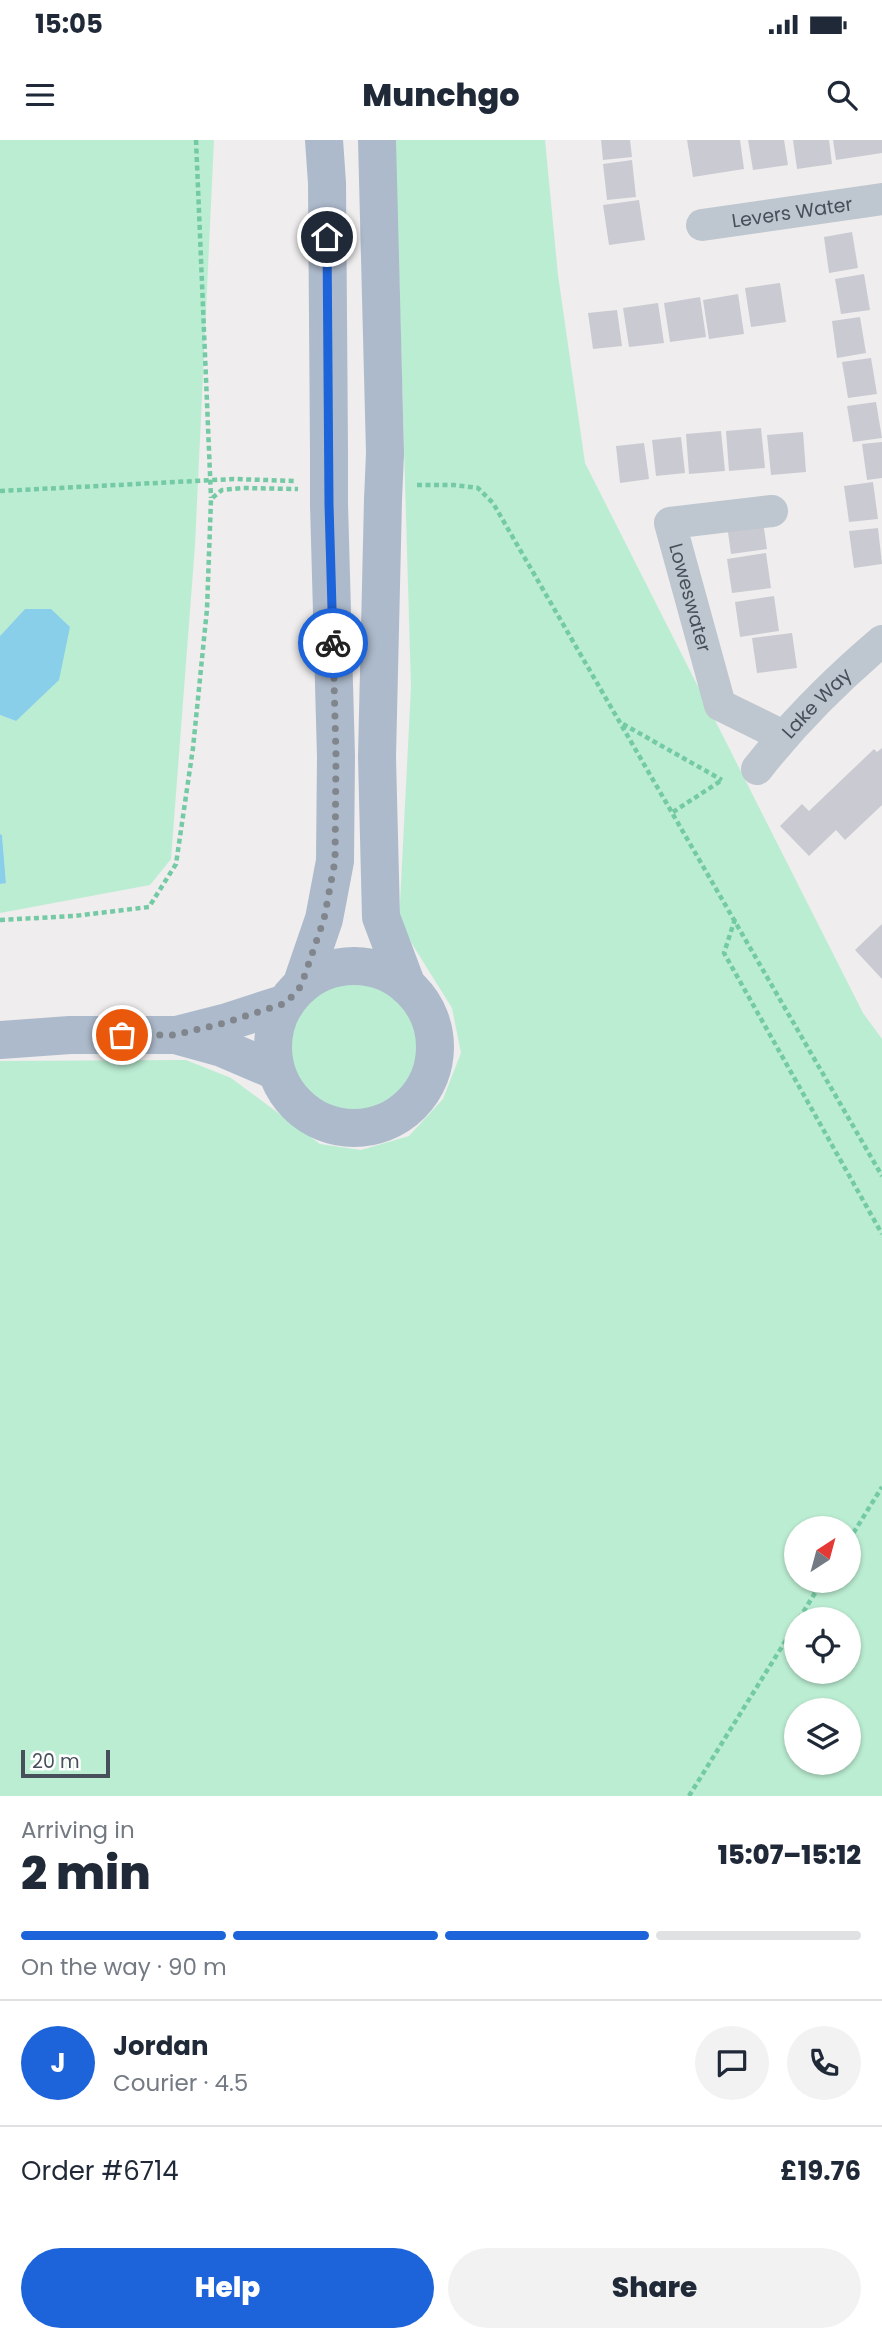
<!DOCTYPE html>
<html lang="en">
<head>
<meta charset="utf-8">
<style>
	:root { --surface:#fff; --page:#f2f2f3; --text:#1f2937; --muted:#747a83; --line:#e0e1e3; --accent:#1d63d9 }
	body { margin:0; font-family:Poppins,sans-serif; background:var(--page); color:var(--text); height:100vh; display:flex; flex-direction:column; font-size:26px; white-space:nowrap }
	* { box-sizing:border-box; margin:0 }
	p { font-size:23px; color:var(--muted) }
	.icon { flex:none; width:38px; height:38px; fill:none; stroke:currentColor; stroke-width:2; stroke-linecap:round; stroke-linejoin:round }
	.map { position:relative; height:1656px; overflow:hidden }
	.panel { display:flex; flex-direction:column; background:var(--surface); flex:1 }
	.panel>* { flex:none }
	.needle { width:46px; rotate:36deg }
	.buttons { position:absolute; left:784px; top:1376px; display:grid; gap:14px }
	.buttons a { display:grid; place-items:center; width:77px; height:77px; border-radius:50%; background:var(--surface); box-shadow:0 2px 5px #0004; font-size:35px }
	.scale { position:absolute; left:21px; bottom:18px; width:89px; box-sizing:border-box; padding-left:7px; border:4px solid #464f5a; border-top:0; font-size:19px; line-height:24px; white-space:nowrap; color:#464f5a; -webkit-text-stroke:5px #fff; paint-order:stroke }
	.pin { position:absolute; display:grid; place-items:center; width:60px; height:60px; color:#fff; margin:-30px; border:4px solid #fff; border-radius:50%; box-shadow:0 2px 7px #0007 }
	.courier { position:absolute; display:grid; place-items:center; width:70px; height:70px; margin:-35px; border:5px solid #1d63d9; border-radius:50%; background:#fff; color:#222; box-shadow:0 2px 9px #0007 }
	.head em { font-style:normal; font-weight:800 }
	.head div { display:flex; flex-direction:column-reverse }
	.head { display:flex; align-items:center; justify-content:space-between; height:119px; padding:0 21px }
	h1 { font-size:46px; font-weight:800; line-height:52px }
	.bar { display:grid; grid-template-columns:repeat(4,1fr); gap:10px 7px; align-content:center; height:84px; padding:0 21px }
	.bar i { height:9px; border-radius:5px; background:var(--line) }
	.bar .selected { background:var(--accent) }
	.bar p { grid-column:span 4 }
	.line { display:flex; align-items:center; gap:18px; padding:0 21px; border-top:2px solid var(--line) }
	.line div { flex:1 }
	.round { display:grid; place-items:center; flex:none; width:74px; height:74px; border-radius:37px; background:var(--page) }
	.primary-button { display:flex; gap:14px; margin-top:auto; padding:14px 21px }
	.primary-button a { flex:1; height:80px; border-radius:42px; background:var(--accent); color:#fff; font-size:28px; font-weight:800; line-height:80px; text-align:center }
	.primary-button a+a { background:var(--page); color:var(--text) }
	.status { display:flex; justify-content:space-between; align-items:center; height:49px; padding:0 35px; background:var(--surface); direction:ltr }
	.status svg { height:19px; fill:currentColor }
	header { display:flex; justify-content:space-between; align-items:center; height:91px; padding:0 21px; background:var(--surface); font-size:32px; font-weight:800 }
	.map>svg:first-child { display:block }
</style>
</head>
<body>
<div class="status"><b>15:05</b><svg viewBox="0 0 49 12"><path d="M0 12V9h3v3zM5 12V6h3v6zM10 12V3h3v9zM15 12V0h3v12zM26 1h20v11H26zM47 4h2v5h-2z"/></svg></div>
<header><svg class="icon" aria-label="menu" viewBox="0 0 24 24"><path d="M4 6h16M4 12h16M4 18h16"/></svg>Munchgo<svg class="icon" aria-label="search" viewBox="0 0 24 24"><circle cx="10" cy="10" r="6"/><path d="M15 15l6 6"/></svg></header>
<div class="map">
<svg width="882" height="1656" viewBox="0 0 882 1656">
	<rect width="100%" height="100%" fill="#efeded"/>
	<g fill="#bbedd2" fill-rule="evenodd">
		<polygon points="0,0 214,0 195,405 171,719 150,745 0,773 0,744 6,742 2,695 0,694 0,575 16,581 25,469 0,496"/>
		<path d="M395 0H545L558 135 585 323 863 873 882 899V1656H0V921L186 920 231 938 320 1004 361 1010 409 996 443 959 461 913 452 868 399 783 411 547ZM796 1388H849V1440H796ZM796 1479H849V1531H796ZM796 1570H849V1622H796Z"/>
		<circle cx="354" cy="907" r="65"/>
	</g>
	<g fill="#89cfe9">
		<polygon points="25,469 51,469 70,487 59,540 16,581 0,575 0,496"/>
		<polygon points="0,694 2,695 6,743 0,744"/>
	</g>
	<g fill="#cacbd2">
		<polygon points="601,0 630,0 632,17 603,20"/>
		<polygon points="687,0 740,0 744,29 693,37"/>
		<polygon points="748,0 784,0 788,25 753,30"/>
		<polygon points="793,0 829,0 832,24 797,29"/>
		<polygon points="833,0 882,0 882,13 836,20"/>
		<polygon points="632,20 636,57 607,60 603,24"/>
		<polygon points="639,60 645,100 609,105 603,65"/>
		<polygon points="852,92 858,128 829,133 824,97"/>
		<polygon points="864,134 870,170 841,174 835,139"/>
		<polygon points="780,143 786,182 751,187 745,148"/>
		<polygon points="738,154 744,194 709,199 703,160"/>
		<polygon points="700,157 706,197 670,202 664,163"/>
		<polygon points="658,163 664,203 629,207 623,168"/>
		<polygon points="617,170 622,206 593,209 588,173"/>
		<polygon points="860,177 866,213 837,218 832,181"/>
		<polygon points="871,218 877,254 848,258 842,222"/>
		<polygon points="876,262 882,298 853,302 847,266"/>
		<polygon points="761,288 765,328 729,331 726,291"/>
		<polygon points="721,291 725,331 689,334 686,294"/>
		<polygon points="803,292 806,332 771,335 767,295"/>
		<polygon points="681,297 685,333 656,336 652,300"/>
		<polygon points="882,302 882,338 867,340 862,304"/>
		<polygon points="644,303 649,339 620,343 616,306"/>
		<polygon points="873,342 878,379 849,382 844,346"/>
		<polygon points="763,381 767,409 731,414 727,385"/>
		<polygon points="878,388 882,424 854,428 849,391"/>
		<polygon points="766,413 771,448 732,453 727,419"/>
		<polygon points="774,456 779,491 740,497 735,462"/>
		<polygon points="792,493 797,528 757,533 752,498"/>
		<polygon points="882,608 882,665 845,700 836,690 809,716 780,686 802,664 809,671 874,609 877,612"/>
		<polygon points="882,784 882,839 855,810"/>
	</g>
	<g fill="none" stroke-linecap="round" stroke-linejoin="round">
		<g stroke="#74caa5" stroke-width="4.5" stroke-dasharray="5 3.5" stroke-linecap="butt">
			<polyline points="196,0 211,358"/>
			<polyline points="417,345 454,345 478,348 493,363 882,1036"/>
			<polyline points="0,351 234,339 296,341"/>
			<polyline points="623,584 722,640"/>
			<polyline points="673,672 722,640"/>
			<polyline points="735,779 724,813 882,1094"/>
			<polyline points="0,780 74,776 149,767 176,724 193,608 207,469 211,359 222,350 243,348 298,349"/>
			<polyline points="849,1400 882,1347"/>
			<polyline points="799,1479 823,1440"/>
			<polyline points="689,1656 796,1484"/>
		</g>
		<g stroke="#bec6cf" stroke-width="32">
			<path id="s1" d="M702 85 882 59"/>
			<path id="s2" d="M772 371 670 383 720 565 783 596"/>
			<path id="s3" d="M757 629C794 582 836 540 882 501"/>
		</g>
		<g stroke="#adbacb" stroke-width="38">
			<polyline points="324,0 327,43 329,312"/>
			<polyline points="377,0 385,313"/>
			<polyline points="383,360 377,617 381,777 407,846"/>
			<circle cx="354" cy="907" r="81"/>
			<polyline points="301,846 324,779 335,721 336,616 329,364"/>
			<polyline points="177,895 224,883 286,863"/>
			<polyline points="0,900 70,895 175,895 222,908 276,931"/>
		</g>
		<g stroke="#adbacb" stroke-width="38">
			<polyline points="383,360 385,313"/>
			<polyline points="329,364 329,312"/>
		</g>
	</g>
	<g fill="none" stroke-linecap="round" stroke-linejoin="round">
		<polyline stroke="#81868d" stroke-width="7" stroke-dasharray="0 12.6" points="122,895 175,895 224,883 286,863 301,846 324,779 335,721 336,616 333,503"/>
		<polyline stroke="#1d63d9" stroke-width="9" points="327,97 329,364 333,503"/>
	</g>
	<g text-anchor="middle" stroke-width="6" stroke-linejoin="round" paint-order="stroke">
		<g font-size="19" fill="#464f5a" stroke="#fff">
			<text dy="7" stroke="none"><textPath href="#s1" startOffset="91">Levers Water</textPath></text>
			<text dy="7" stroke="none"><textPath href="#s2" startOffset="180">Loweswater</textPath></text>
			<text dy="7" stroke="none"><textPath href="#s3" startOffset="89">Lake Way</textPath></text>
		</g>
	</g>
</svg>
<div class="buttons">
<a><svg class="needle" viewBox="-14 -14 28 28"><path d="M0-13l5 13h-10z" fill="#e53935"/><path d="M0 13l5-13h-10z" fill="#747a83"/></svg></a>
<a><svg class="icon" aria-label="locate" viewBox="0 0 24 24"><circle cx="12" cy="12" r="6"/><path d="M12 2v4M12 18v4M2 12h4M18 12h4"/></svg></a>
<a><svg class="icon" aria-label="layers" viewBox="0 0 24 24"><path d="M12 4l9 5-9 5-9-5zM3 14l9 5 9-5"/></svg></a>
</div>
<div class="scale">20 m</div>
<div class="pin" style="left:122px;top:895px;background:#ea580c"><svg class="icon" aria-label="bag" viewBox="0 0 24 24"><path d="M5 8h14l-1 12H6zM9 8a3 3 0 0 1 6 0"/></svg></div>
<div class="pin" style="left:327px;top:97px;background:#1f2937"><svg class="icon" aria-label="home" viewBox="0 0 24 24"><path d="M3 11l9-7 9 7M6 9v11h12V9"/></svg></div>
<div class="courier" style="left:333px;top:503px"><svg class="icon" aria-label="bike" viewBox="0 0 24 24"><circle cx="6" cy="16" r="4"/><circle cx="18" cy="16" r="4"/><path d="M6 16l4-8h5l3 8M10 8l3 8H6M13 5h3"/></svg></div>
</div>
<section class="panel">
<div class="head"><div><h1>2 min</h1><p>Arriving in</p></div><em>15:07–15:12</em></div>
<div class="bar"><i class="selected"></i><i class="selected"></i><i class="selected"></i><i></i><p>On the way · 90 m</p></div>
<div class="line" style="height:126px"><b class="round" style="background:var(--accent);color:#fff">J</b><div><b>Jordan</b><p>Courier · 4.5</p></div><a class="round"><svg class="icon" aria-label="chat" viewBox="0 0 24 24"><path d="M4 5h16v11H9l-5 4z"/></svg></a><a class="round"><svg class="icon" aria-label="phone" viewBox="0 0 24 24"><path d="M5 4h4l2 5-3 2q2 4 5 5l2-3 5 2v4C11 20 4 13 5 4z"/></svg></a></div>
<div class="line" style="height:91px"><div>Order #6714</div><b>£19.76</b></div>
<div class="primary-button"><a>Help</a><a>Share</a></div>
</section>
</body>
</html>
